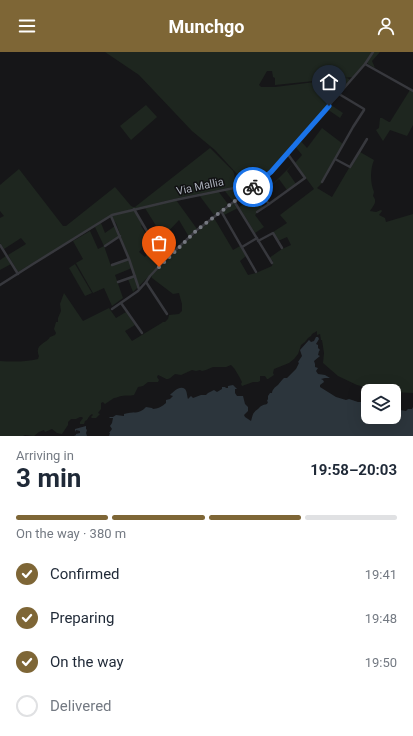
<!DOCTYPE html>
<html lang="en">
<head>
<meta charset="utf-8">
<style>
	:root { --surface:#fff; --page:#f6f6f7; --text:#1f2937; --muted:#747a83; --line:#e0e1e3; --accent:#7e6636 }
	body { margin:0; font-family:Roboto,sans-serif; background:var(--page); color:var(--text); height:100vh; display:flex; flex-direction:column; font-size:15px; white-space:nowrap }
	* { box-sizing:border-box; margin:0 }
	p { font-size:13px; color:var(--muted) }
	.icon { flex:none; width:22px; height:22px; fill:none; stroke:currentColor; stroke-width:2; stroke-linecap:round; stroke-linejoin:round }
	.map { position:relative; height:384px; overflow:hidden }
	.panel { display:flex; flex-direction:column; background:var(--surface); flex:1 }
	.panel>* { flex:none }
	.fabs { position:absolute; left:361px; top:332px; display:grid; gap:8px }
	.fabs a { display:grid; place-items:center; width:40px; height:40px; border-radius:8px; background:var(--surface); box-shadow:0 4px 16px #0002; font-size:20px }
	.pin { position:absolute; display:grid; place-items:center; width:34px; height:34px; color:#fff; margin:-41px -17px; border-radius:50% 50% 50% 0; rotate:-45deg; box-shadow:0 0 4px #0007 }
	.pin .icon { rotate:45deg }
	.courier { position:absolute; display:grid; place-items:center; width:40px; height:40px; margin:-20px; border:3px solid #1a73e8; border-radius:50%; background:#fff; color:#222; box-shadow:0 1px 5px #0007 }
	.overview em { font-style:normal; font-weight:700 }
	.overview div { display:flex; flex-direction:column-reverse }
	.overview { display:flex; align-items:center; justify-content:space-between; height:68px; padding:0 16px }
	h1 { font-size:26px; font-weight:700; line-height:30px }
	.bar { display:grid; grid-template-columns:repeat(4,1fr); gap:6px 4px; align-content:center; height:48px; padding:0 16px }
	.bar i { height:5px; border-radius:3px; background:var(--line) }
	.bar .current { background:var(--accent) }
	.bar p { grid-column:span 4 }
	ol { padding:0 16px; list-style:none }
	li { display:flex; align-items:center; gap:12px; height:44px }
	li p { margin-inline-start:auto }
	li .icon { padding:4px; border-radius:50%; background:var(--accent); color:#fff; stroke-width:4 }
	li:last-child { color:var(--muted) }
	li i { width:22px; height:22px; border:2px solid var(--line); border-radius:50% }
	header { display:flex; justify-content:space-between; align-items:center; height:52px; padding:0 16px; background:var(--accent); color:#fff; font-size:18px; font-weight:700 }
	.map>svg:first-child { display:block }
</style>
</head>
<body>
<header><svg class="icon" aria-label="menu" viewBox="0 0 24 24"><path d="M4 6h16M4 12h16M4 18h16"/></svg>Munchgo<svg class="icon" aria-label="person" viewBox="0 0 24 24"><circle cx="12" cy="8" r="4"/><path d="M4 21q1-7 8-7t8 7"/></svg></header>
<div class="map">
<svg width="413" height="384" viewBox="0 0 413 384">
	<rect width="100%" height="100%" fill="#161618"/>
	<g fill="#1e261f">
		<polygon points="105,0 372,0 365,11 353,25 275,33 275,26 273,25 272,19 267,19 259,33 261,35 275,35 347,26 349,27 350,28 268,122 257,130 237,134 235,133 236,124 237,122 215,98 192,79 139,23"/>
		<polygon points="374,0 380,0 372,9 375,16 368,12 367,10"/>
		<polygon points="410,38 413,40 413,73 407,84 390,78 383,89 376,78 379,76 380,66 382,66 389,70 390,70"/>
		<polygon points="146,53 157,65 131,88 120,74"/>
		<polygon points="331,53 343,61 340,66 327,57"/>
		<path d="M322 76 343 92 322 129V131L317 136 332 145 349 116H351L360 100 374 108C370 118 370 130 374 140L373 144C378 150 373 154 370 159L376 160 381 158 382 159 379 163 385 166 386 170 413 162V341L394 340V339H381L357 333 338 324 323 311 324 301 322 288H321L320 282 317 283V279L312 282 311 284 308 286 305 290 301 293 298 302 294 307 289 311 274 317 273 321 274 323 268 327H267L265 324H260V329L258 330H253L242 334 241 332 242 330C240 326 235 316 231 313L226 315H213L206 318 202 319 200 318 196 319 192 318 181 323 175 322C166 330 168 327 158 323L157 325 159 328 158 330H148L143 334 138 335 134 343C130 344 126 343 122 344 119 344 117 346 114 346L105 352 103 350 101 351V357L98 361 100 362 96 366H92L91 365 93 363 92 362C89 364 89 365 87 368L85 369 84 372H80V370L83 366 82 365H80L76 367H71L68 370V373L62 382 57 381 52 377 45 380 44 378 39 380 34 384 25 383 23 384H0V309C13 310 25 310 38 307L39 304C34 292 46 292 50 285L55 283 56 281 54 277 56 270H58V266L61 259 60 252 64 241 83 269 109 256 116 266 126 260 135 273 125 279 132 289 160 272 163 270H165L168 267 169 263 179 262 182 259V252L179 241 173 242 152 226 151 224C171 203 192 184 214 166L233 198 240 194 246 204 240 209 248 223 256 221 272 214 273 209 269 206 282 197 291 193 287 185 278 189 273 180 287 171 280 163 314 137 295 111 302 103 295 94 300 88 307 96Z"/>
		<path d="M210 96 233 119C235 123 236 130 233 135L174 147 133 157 111 163 18 220 8 203 26 192 21 186 4 197 0 191V166L4 164 0 159V133L19 117 63 174H66L115 135 131 154 133 155H135Z"/>
		<polygon points="294,111 287,119 296,132 287,138 279,127 268,137 261,142 268,137"/>
		<polygon points="233,136 239,144 233,149 224,138"/>
		<polygon points="218,139 228,152 214,163 199,143"/>
		<polygon points="255,145 263,155 256,161 256,162 255,163 264,175 255,181 239,155"/>
		<polygon points="176,148 197,177 189,185 179,168 163,185 145,156"/>
		<polygon points="233,151 235,151 238,156 224,163 222,159"/>
		<polygon points="134,158 142,173 141,174 150,188 139,200 145,205 155,194 164,209 139,234 116,171 115,170 112,164"/>
		<polygon points="101,171 105,181 115,174 119,184 104,194 111,214 128,208 132,216 115,223 123,246 112,254 104,236 93,241 76,211 83,207 73,189 90,179 98,197 104,194 95,175"/>
		<polygon points="6,204 11,212 0,218 0,208"/>
		<polygon points="75,212 92,241 85,244 69,216"/>
		<polygon points="134,225 138,235 133,240 128,227"/>
	</g>
	<g fill="#2c353c">
		<path d="M316 285H318L319 287 316 292 318 293V296L320 298 319 299 318 303 320 304 314 309 315 312V315L318 316 316 319 318 322 325 323 330 326H325L321 327 323 328 324 330 320 333V335L336 345 346 348 349 347 358 350H362L367 353H368V365H394V357L406 359 408 357H412L413 355V384H109L110 381H109L112 377 110 374 112 371 113 366H109L110 365H113L116 363 124 364V362C133 359 139 363 146 355L152 356 153 357C157 357 163 354 166 351V348L170 347 173 344 170 343C174 339 180 333 185 337 187 339 187 344 188 347L191 344 193 346 201 343H206L208 341 214 338 217 340 222 337V335H225L226 336H228V334L233 333 237 337H235V341L237 344H243L245 352 248 355V359L244 363 245 365 251 369C253 363 252 361 258 357 261 354 262 353 267 352L268 350 267 349 268 347V344L270 341H272C272 338 275 335 278 333 280 330 282 328 284 326H287L296 317 299 311 298 310 302 304 300 298 309 288 311 290 314 289Z"/>
		<polygon points="86,374 86,377 87,378 86,381 87,384 74,384 76,383 76,382 80,381 80,379 76,378 75,380 75,377"/>
	</g>
	<g fill="none" stroke-linecap="round" stroke-linejoin="round">
		<g stroke="#37383d" stroke-width="2.5">
			<polyline points="365,12 413,39"/>
			<polyline points="335,107 350,115 367,87"/>
			<polyline points="322,130 353,75 364,58 364,57 339,42"/>
			<polyline points="253,134 269,152 305,126 287,101"/>
			<polyline points="234,149 272,211"/>
			<polyline points="134,157 155,193 168,180"/>
			<polyline points="221,159 256,220"/>
			<polyline points="257,160 269,152"/>
			<polyline points="111,164 129,207 139,237"/>
			<polyline points="258,189 273,181 282,196"/>
			<polyline points="0,193 18,222"/>
			<polyline points="105,194 120,184"/>
			<polyline points="242,195 257,186"/>
			<polyline points="112,213 129,207"/>
			<polyline points="118,230 135,224"/>
			<polyline points="146,230 167,262"/>
			<polyline points="0,233 33,212 112,163 175,148 258,131 271,120 365,12 373,0"/>
			<polyline points="121,251 142,281"/>
			<polyline points="112,257 138,239 146,230 150,224 167,206 197,178 257,132"/>
		</g>
	</g>
	<g fill="none" stroke-linecap="round" stroke-linejoin="round">
		<polyline stroke="#757880" stroke-width="4" stroke-dasharray="0 7.2" points="159,215 197,178 253,135"/>
		<polyline stroke="#1a73e8" stroke-width="5" points="253,135 271,120 329,54"/>
	</g>
	<g text-anchor="middle" stroke-width="3" stroke-linejoin="round" paint-order="stroke">
		<g font-size="11" fill="#a8adb8" stroke="#111113">
			<text transform="translate(200 134) rotate(-12)" y="4">Via Mallia</text>
		</g>
	</g>
</svg>
<div class="fabs">
<a><svg class="icon" aria-label="layers" viewBox="0 0 24 24"><path d="M12 4l9 5-9 5-9-5zM3 14l9 5 9-5"/></svg></a>
</div>
<div class="pin" style="left:159px;top:215px;background:#ea580c"><svg class="icon" aria-label="bag" viewBox="0 0 24 24"><path d="M5 8h14l-1 12H6zM9 8a3 3 0 0 1 6 0"/></svg></div>
<div class="pin" style="left:329px;top:54px;background:#1f2937"><svg class="icon" aria-label="home" viewBox="0 0 24 24"><path d="M3 11l9-7 9 7M6 9v11h12V9"/></svg></div>
<div class="courier" style="left:253px;top:135px"><svg class="icon" aria-label="bike" viewBox="0 0 24 24"><circle cx="6" cy="16" r="4"/><circle cx="18" cy="16" r="4"/><path d="M6 16l4-8h5l3 8M10 8l3 8H6M13 5h3"/></svg></div>
</div>
<section class="panel">
<div class="overview"><div><h1>3 min</h1><p>Arriving in</p></div><em>19:58–20:03</em></div>
<div class="bar"><i class="current"></i><i class="current"></i><i class="current"></i><i></i><p>On the way · 380 m</p></div>
<ol>
<li><svg class="icon" aria-label="check" viewBox="0 0 24 24"><path d="M5 12l5 5 9-10"/></svg>Confirmed<p>19:41</p></li>
<li><svg class="icon" aria-label="check" viewBox="0 0 24 24"><path d="M5 12l5 5 9-10"/></svg>Preparing<p>19:48</p></li>
<li><svg class="icon" aria-label="check" viewBox="0 0 24 24"><path d="M5 12l5 5 9-10"/></svg>On the way<p>19:50</p></li>
<li><i></i>Delivered</li>
</ol>
</section>
</body>
</html>
